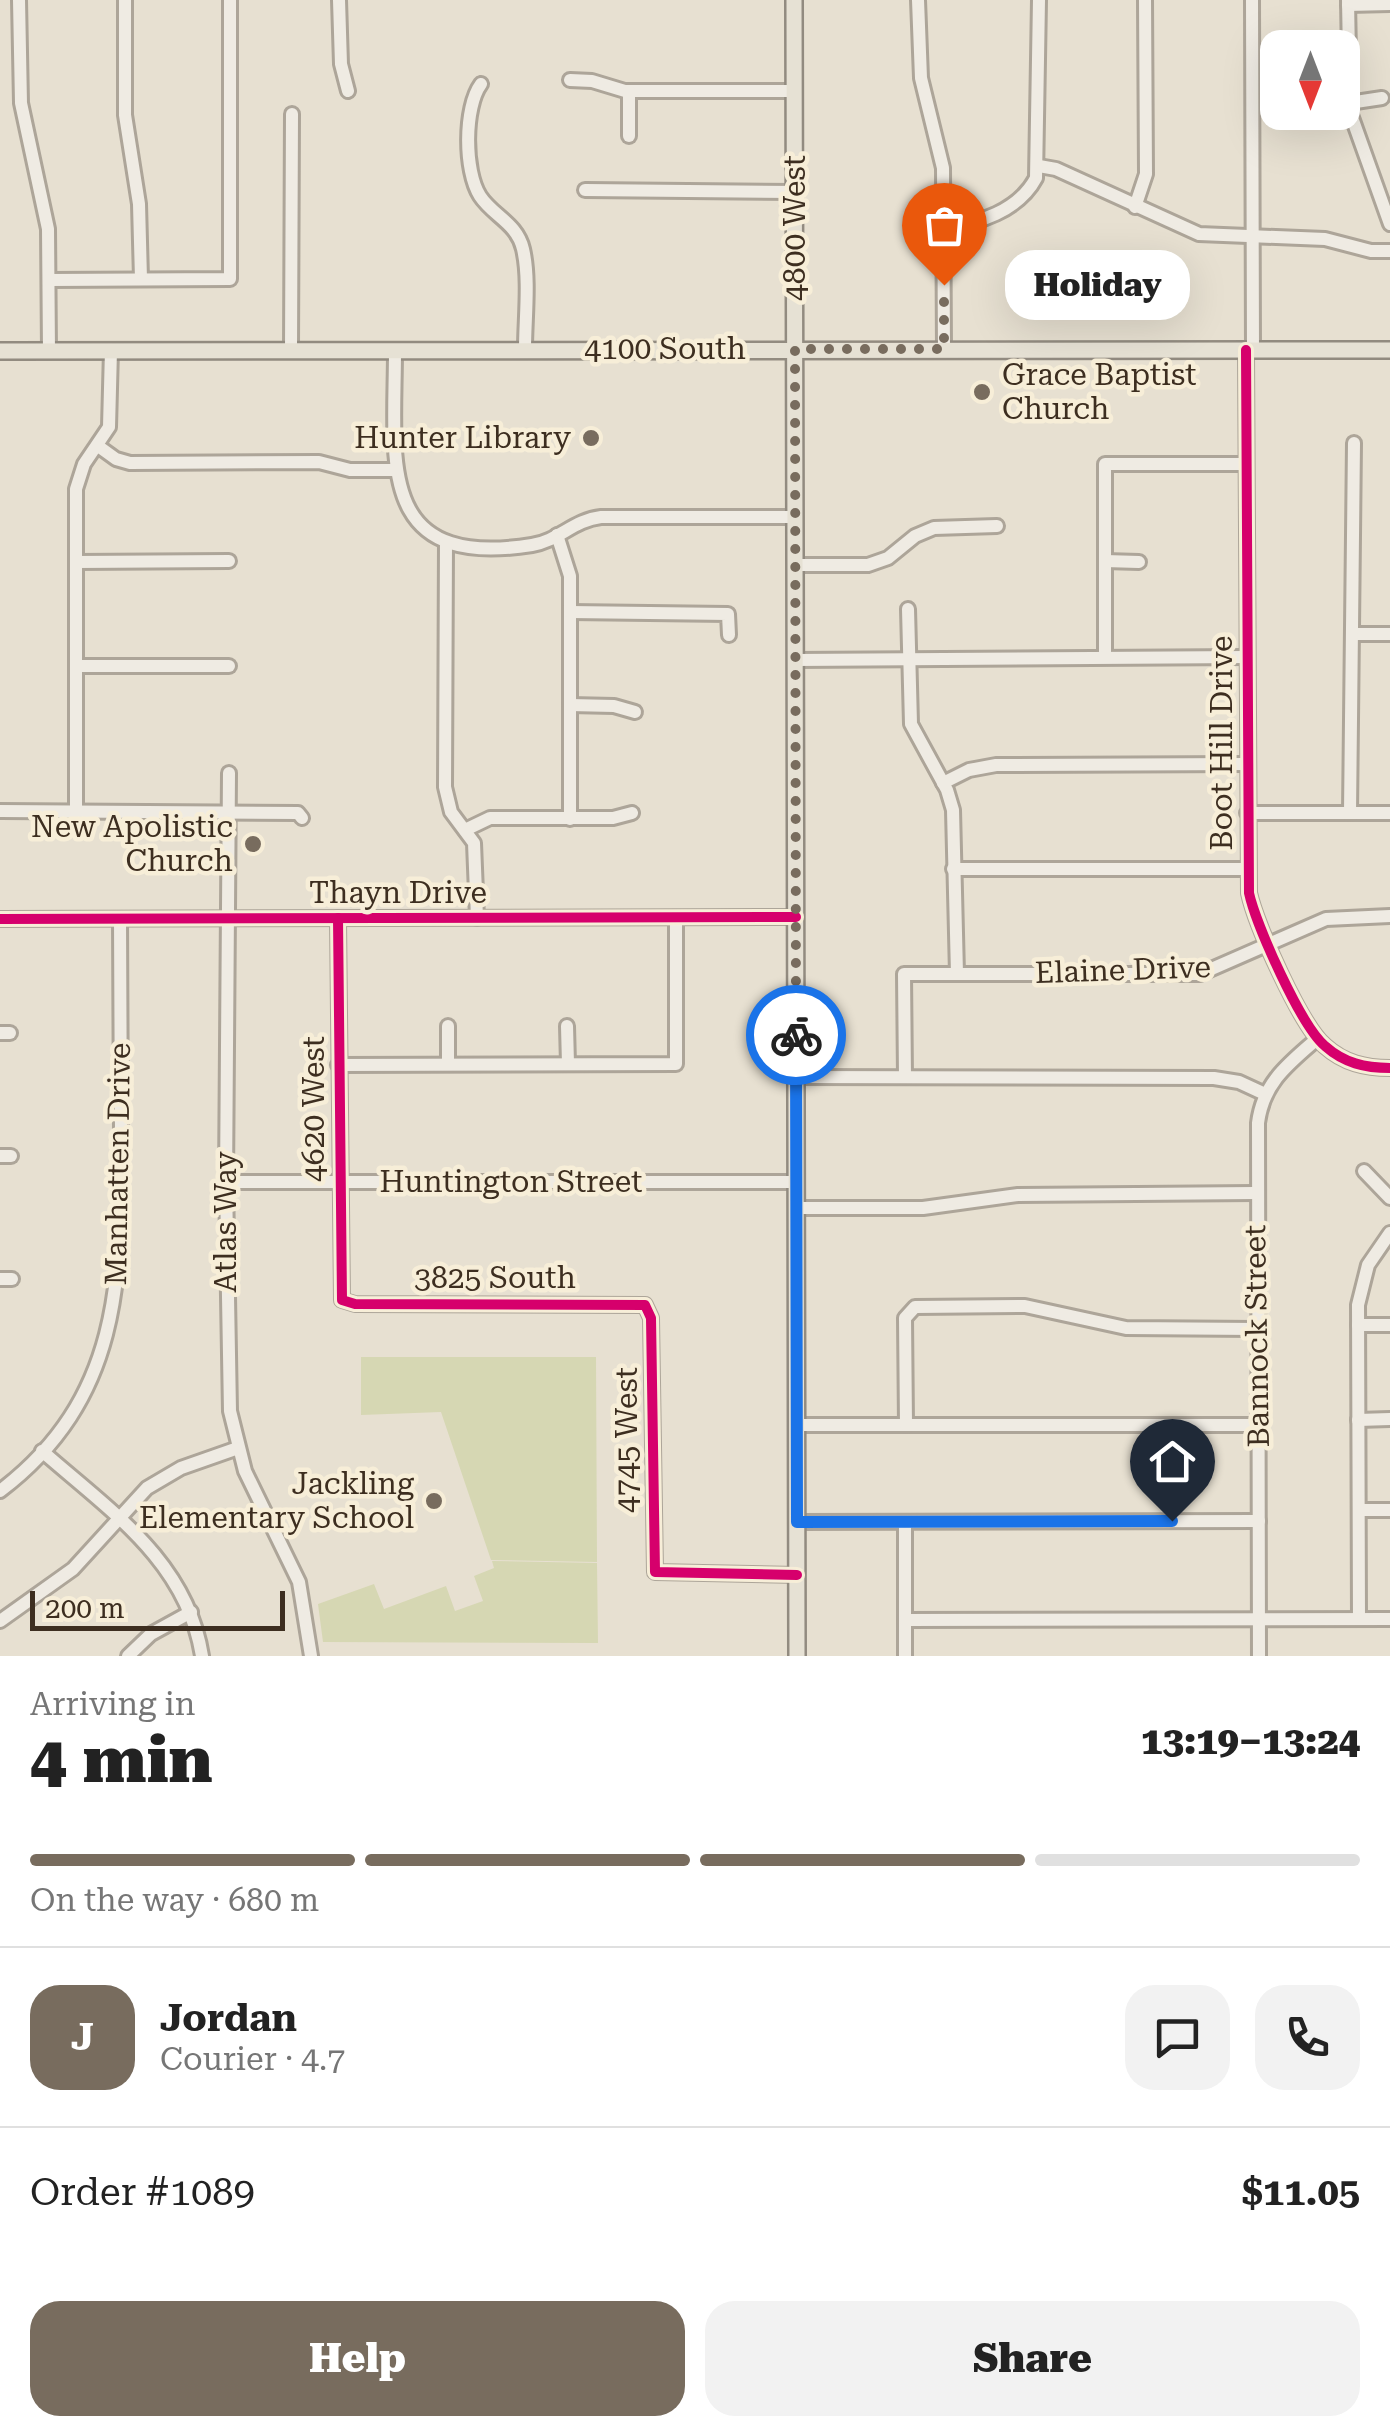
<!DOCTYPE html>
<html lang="en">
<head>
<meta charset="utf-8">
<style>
	:root { --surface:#fff; --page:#f2f2f2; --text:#222; --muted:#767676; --line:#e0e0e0; --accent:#786c5e }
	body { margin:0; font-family:"Roboto Serif",serif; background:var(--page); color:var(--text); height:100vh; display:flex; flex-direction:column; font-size:38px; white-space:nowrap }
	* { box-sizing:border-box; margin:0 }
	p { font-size:32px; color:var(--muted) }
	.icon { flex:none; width:55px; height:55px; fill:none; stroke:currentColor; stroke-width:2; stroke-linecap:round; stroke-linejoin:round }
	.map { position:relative; height:1656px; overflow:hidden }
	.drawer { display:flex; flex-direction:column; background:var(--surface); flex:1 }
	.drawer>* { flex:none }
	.needle { width:65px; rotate:180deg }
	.tools { position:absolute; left:1260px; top:30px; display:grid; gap:20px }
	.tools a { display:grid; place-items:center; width:100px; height:100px; border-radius:20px; background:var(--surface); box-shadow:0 10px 40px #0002; font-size:50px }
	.scale { position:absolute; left:30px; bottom:25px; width:255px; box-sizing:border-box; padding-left:10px; border:5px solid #3d2e20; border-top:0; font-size:28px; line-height:35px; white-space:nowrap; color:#3d2e20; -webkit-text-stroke:8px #f7eed8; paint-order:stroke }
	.pin { position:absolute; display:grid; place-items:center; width:85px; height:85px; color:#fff; margin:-102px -42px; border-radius:50% 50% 50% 0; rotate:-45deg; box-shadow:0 0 10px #0007 }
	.pin .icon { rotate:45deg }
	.courier { position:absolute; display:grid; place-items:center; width:100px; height:100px; margin:-50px; border:8px solid #1a73e8; border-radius:50%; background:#fff; color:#222; box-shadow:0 2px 12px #0007 }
	.bubble { position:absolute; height:70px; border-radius:30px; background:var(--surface); box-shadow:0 10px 40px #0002; font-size:32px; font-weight:800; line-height:70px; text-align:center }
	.head em { font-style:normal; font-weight:800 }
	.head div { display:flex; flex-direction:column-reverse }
	.head { display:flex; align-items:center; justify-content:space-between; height:170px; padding:0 30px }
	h1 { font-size:65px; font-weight:800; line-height:75px }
	.bar { display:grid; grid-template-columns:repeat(4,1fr); gap:15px 10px; align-content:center; height:120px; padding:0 30px }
	.bar i { height:12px; border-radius:8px; background:var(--line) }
	.bar .active { background:var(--accent) }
	.bar p { grid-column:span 4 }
	.line { display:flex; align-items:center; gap:25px; padding:0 30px; border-top:2px solid var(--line) }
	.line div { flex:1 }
	.round { display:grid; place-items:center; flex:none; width:105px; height:105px; border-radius:30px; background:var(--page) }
	.cta { display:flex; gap:20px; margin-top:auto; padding:20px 30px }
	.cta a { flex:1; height:115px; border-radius:30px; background:var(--accent); color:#fff; font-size:40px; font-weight:800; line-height:115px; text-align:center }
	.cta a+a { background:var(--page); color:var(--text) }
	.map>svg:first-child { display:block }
</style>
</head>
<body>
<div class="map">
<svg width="1390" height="1656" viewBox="0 0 1390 1656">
	<rect width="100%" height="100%" fill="#e7e0d1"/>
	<g fill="#d6d7b3">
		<polygon points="361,1357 596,1357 597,1562 491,1560 441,1412 361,1415"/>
		<polygon points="492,1561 597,1563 598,1643 323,1642 318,1604 374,1584 384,1609 446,1586 455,1611 483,1601 474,1576 494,1568"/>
	</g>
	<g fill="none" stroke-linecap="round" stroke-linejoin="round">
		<g stroke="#ada599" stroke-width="18">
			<g id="minor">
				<polyline points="19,0 21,103 48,229 49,351"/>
				<polyline points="125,0 125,115 139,204 141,279"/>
				<polyline points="339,0 341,64 348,91"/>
				<polyline points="918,0 921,78 943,168 944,349"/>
				<polyline points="1252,0 1253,350"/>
				<polyline points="1348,0 1350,112 1390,224"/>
				<polyline points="1348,5 1390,4"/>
				<polyline points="570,80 592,81 625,91 794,91"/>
				<path d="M481 84C464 107 464 171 480 196 493 216 517 223 523 249 530 279 525 318 525 349"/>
				<polyline points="1349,103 1382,98"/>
				<polyline points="629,136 629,91"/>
				<polyline points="1039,166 1056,169 1199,234 1325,239 1371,251 1390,251"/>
				<polyline points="585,190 795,192"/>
				<polyline points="1135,207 1146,174 1145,0"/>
				<path d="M943 227C978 225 1019 210 1036 178L1039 0"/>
				<polyline points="49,280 230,279 230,0"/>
				<polyline points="291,350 292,114"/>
				<path d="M395 350C395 460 374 570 532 545 558 541 574 520 601 517H795"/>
				<path d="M1246 350 1249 893C1256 925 1301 1026 1325 1046 1344 1063 1365 1068 1390 1068"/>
				<polyline points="98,446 116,459 130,463 319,462 350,470 396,470"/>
				<polyline points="557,535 570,576 570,819"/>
				<polyline points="446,542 445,787 451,812 474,843 477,918"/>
				<polyline points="1105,561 1139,562"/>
				<polyline points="76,562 229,561"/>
				<polyline points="795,565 868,565 888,558 915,536 934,528 997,526"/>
				<polyline points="908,609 911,724 947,790 953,810 957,974"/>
				<polyline points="570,612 728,614 729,635"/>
				<polyline points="1354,634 1390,634"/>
				<polyline points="1105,657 1105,464 1246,464"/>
				<polyline points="795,660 1246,657"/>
				<polyline points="76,666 229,666"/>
				<polyline points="570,705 614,706 635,712"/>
				<polyline points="229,773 226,1182 230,1411 245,1471 299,1582 311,1656"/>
				<polyline points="943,783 969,770 996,765 1247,764"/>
				<polyline points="0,811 298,813 302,818"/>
				<polyline points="76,812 76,489 84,464 109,427 111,350"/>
				<polyline points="1247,813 1390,813"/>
				<polyline points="1350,813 1354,443"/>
				<polyline points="465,830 490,818 613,818 632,813"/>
				<polyline points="953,869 1247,869"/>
				<polyline points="338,918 342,1300 355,1304 645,1305 651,1318 655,1572 797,1575"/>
				<polyline points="0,919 796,917"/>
				<polyline points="448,1026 448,1064"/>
				<polyline points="567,1026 568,1064"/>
				<polyline points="0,1033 10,1033"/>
				<polyline points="338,1065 676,1064 676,918"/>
				<polyline points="796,1077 1214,1078 1239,1082 1265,1094"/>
				<polyline points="905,1077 904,974 1200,974 1326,919 1390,916"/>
				<polyline points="0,1156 11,1156"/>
				<polyline points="1364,1171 1390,1198"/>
				<polyline points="226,1182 796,1182"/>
				<polyline points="796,1208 923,1208 1018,1195 1255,1193"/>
				<polyline points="0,1279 12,1279"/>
				<polyline points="1358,1325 1390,1325"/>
				<polyline points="1358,1420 1390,1419"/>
				<polyline points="797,1425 1258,1425"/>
				<polyline points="906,1425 905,1318 915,1307 1025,1306 1126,1328 1256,1329"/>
				<path d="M42 1451C109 1510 187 1561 202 1656"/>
				<path d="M0 1491C125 1396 121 1273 121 1132 120 1061 120 990 120 919"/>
				<polyline points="1359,1510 1390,1510"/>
				<polyline points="797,1522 1259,1521"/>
				<polyline points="905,1522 905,1656"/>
				<polyline points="1359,1619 1358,1305 1368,1265 1390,1233"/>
				<polyline points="905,1620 1390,1619"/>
				<polyline points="0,1621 73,1569 147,1488 181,1468 238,1448"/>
				<polyline points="128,1656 151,1634 191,1612"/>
				<path d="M1259 1656 1258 1123C1263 1083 1288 1064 1317 1039"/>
			</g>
		</g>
		<g stroke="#928b80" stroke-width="20">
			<g id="major">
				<polyline points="794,0 797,1656"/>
				<polyline points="0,351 1390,350"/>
			</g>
		</g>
		<use href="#minor" stroke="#efebe3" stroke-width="12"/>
		<use href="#major" stroke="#e6e1d4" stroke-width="15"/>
		<g stroke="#f7eed8" stroke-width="16">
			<g id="cycleway">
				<path d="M1246 350 1249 893C1256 925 1301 1026 1325 1046 1344 1063 1365 1068 1390 1068"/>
				<polyline points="338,918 342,1300 355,1304 645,1305 651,1318 655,1572 797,1575"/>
				<polyline points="0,919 796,917"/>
			</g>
		</g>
		<use href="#cycleway" stroke="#d6006c" stroke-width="10"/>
	</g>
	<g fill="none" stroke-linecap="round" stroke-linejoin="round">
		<polyline stroke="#786c5e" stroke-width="10" stroke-dasharray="0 18" points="796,1035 795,349 944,349 944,285"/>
		<polyline stroke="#1a73e8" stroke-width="12" points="796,1035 797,1522 1172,1521"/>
	</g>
	<g fill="#786c5e" stroke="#f7eed8" stroke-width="4">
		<circle cx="982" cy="392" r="10"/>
		<circle cx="591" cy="438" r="10"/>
		<circle cx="253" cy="844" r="10"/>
		<circle cx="434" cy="1501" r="10"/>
	</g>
	<g text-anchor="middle" stroke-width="9" stroke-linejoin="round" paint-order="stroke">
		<g font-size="30" fill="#3d2e20" stroke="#f7eed8">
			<text transform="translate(795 228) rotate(-90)" y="10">4800 West</text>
			<text x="665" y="359">4100 South</text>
			<text transform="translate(1222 743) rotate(-90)" y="10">Boot Hill Drive</text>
			<text x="398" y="903">Thayn Drive</text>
			<text transform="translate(1123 970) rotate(-2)" y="10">Elaine Drive</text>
			<text transform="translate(314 1109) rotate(-90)" y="10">4620 West</text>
			<text transform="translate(118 1164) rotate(-89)" y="10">Manhatten Drive</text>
			<text x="511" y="1192">Huntington Street</text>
			<text transform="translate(226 1222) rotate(-90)" y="10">Atlas Way</text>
			<text x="495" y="1288">3825 South</text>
			<text transform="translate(1257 1336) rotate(-91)" y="10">Bannock Street</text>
			<text transform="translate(627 1440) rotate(-90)" y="10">4745 West</text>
		</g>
		<g font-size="30" fill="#3d2e20" stroke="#f7eed8" text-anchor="end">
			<text x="1002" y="385" text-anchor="start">Grace Baptist<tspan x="1002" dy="34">Church</tspan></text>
			<text x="571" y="448">Hunter Library</text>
			<text x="233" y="837">New Apolistic<tspan x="233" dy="34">Church</tspan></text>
			<text x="414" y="1494">Jackling<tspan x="414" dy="34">Elementary School</tspan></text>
		</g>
	</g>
</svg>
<div class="tools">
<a><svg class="needle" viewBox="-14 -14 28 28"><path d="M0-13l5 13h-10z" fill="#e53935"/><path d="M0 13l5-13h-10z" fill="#767676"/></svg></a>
</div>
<div class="scale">200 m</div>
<div class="pin" style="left:944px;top:285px;background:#ea580c"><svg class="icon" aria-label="bag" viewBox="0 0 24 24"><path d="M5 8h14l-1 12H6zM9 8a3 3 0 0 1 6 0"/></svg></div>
<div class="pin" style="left:1172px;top:1521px;background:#1f2937"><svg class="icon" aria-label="home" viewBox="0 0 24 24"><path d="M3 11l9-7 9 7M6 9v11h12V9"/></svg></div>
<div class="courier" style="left:796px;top:1035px"><svg class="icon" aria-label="bike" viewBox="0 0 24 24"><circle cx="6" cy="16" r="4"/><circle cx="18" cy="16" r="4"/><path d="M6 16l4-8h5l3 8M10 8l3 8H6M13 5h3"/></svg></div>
<div class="bubble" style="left:1005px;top:250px;width:185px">Holiday</div>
</div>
<section class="drawer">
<div class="head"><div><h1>4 min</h1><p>Arriving in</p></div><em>13:19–13:24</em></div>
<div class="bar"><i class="active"></i><i class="active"></i><i class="active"></i><i></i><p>On the way · 680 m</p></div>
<div class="line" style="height:180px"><b class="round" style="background:var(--accent);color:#fff">J</b><div><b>Jordan</b><p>Courier · 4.7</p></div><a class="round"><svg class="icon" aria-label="chat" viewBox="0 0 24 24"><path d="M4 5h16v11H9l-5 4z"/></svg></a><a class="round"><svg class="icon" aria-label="phone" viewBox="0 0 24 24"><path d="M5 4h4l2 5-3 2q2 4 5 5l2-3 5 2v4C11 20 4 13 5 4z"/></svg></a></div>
<div class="line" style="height:130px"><div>Order #1089</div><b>$11.05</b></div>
<div class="cta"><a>Help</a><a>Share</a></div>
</section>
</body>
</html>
